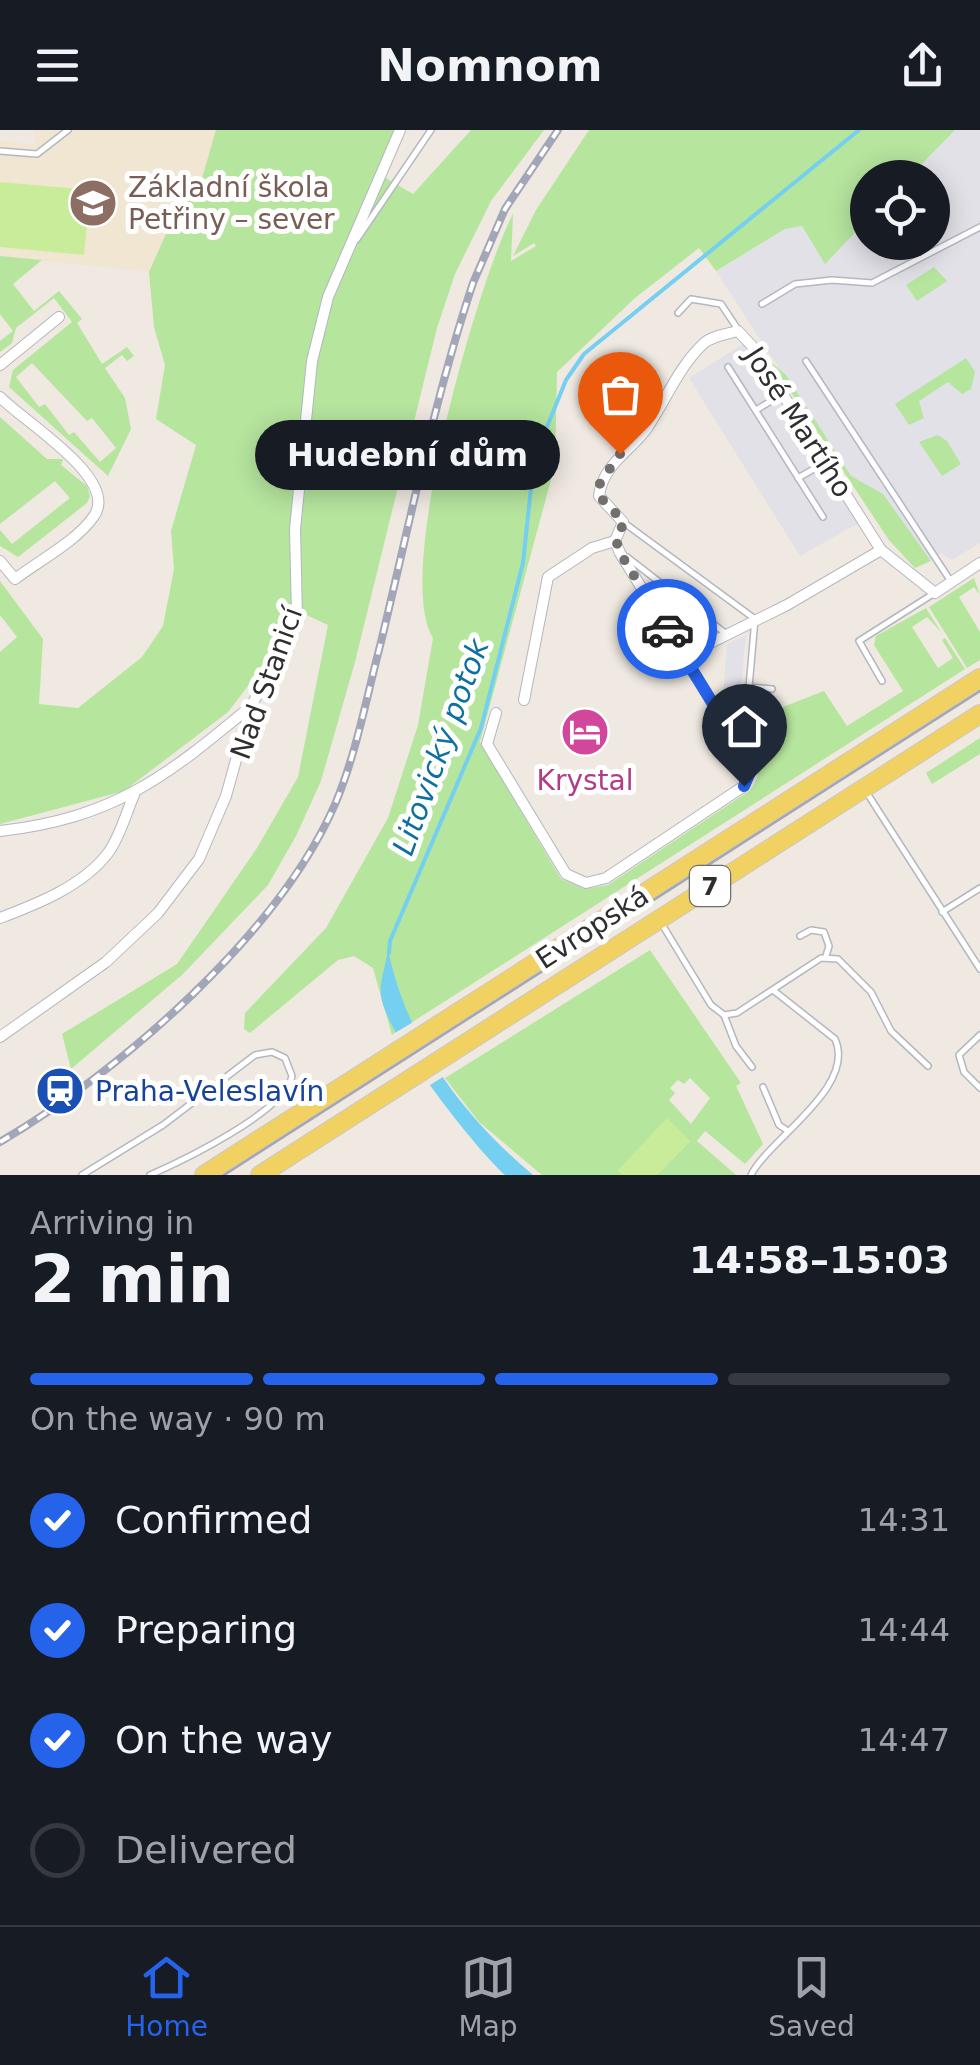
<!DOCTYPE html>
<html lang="en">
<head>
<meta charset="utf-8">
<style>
	:root { --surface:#171b24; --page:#242831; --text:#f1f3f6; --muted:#9ea1a6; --line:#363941; --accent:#2563eb }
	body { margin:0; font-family:"DejaVu Sans",sans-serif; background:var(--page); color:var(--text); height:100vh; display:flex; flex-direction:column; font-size:38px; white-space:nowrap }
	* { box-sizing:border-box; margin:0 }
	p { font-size:32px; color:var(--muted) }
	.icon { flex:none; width:55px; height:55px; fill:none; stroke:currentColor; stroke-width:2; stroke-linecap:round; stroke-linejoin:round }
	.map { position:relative; height:1045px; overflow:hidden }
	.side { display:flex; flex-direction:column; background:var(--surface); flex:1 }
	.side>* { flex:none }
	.buttons { position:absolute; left:850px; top:30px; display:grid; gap:20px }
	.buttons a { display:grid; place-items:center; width:100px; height:100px; border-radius:50%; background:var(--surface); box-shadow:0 5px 25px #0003; font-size:50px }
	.pin { position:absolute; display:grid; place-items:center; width:85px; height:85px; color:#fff; margin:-102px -42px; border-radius:50% 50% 50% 0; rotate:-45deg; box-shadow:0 0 10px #0007 }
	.pin .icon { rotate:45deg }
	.courier { position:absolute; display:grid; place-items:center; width:100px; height:100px; margin:-50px; border:8px solid #2563eb; border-radius:50%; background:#fff; color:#222; box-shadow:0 2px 12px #0007 }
	.bubble { position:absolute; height:70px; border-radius:35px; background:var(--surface); box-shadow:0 5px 25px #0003; font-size:32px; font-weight:700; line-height:70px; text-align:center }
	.overview em { font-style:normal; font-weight:700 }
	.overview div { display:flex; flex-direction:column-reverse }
	.overview { display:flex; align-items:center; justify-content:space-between; height:170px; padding:0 30px }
	h1 { font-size:65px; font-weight:700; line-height:75px }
	.bar { display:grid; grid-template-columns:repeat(4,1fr); gap:15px 10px; align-content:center; height:120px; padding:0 30px }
	.bar i { height:12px; border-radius:8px; background:var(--line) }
	.bar .active { background:var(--accent) }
	.bar p { grid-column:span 4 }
	ol { padding:0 30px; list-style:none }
	li { display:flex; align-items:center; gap:30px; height:110px }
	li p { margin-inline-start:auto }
	li .icon { padding:10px; border-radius:50%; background:var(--accent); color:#fff; stroke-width:4 }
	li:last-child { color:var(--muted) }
	li i { width:55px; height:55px; border:5px solid var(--line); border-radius:50% }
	header { display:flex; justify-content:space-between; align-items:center; height:130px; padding:0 30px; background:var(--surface); font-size:45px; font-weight:700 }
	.tabs { display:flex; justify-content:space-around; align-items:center; height:140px; border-top:2px solid var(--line); background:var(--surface); font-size:28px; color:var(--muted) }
	.tabs a { display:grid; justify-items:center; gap:5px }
	.tabs .active { color:var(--accent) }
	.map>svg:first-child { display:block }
</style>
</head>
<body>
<header><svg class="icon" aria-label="menu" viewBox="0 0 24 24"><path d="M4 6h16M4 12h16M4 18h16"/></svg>Nomnom<svg class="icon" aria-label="share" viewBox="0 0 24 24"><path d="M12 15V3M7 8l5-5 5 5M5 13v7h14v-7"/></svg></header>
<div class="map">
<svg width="980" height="1045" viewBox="0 0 980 1045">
	<rect width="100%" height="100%" fill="#efe9e1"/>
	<g fill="#e3e1e8">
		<polygon points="955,0 980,0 980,413 952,430 940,423 915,438 889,410 716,141 785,99 803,96 825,133 867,90 868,112 932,112 932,48 909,47"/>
		<polygon points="743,214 859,393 800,426 689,248"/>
		<polygon points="746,505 740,564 767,567 765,584 722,578 727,514"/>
	</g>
	<polygon fill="#f0e6d1" points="34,0 216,0 202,48 169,97 149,142 0,126 0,11 35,15"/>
	<g fill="#b6e59e" fill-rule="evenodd">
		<polygon points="216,0 395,0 376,42 413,64 471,0 544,0 491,71 455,144 437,198 355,532 321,651 296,706 268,755 183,844 71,939 62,904 177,834 257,718 298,647 328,495 289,477 278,517 228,582 124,661 0,694 0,522 17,507 0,485 0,451 43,509 39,574 78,578 142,527 163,496 174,439 171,401 196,315 156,289 165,235 154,197 149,142 169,97 202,48"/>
		<path d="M589 0H955L909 47 868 48 867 90 825 134 802 96 785 99 716 141 699 118 635 168 557 242 555 335 480 612 561 749 585 759 608 755 749 661C773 634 748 606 733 580L765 584 824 561 847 596 903 561 874 515 876 506 926 478 941 502 927 487 912 497 938 538 953 528 942 510 945 508 965 539 392 905 373 838 354 826 338 830 250 903 244 899 245 883 326 798 388 688 418 595 433 508C393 446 477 153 513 84L511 131 536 116 534 113 513 126 536 80Z"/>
		<path d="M0 126 42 130 13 154 34 181 59 161 82 189 77 193 102 234 127 217 134 226 127 231 122 225 105 238 125 268 131 299 108 346 9 257 13 240 72 192 54 168 16 198 12 213 0 222V211L13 201 0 184ZM32 233 87 291 92 288 116 318 100 332 74 302 69 305 45 274 39 277 16 247Z"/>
		<polygon points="934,137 947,151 917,171 906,155"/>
		<polygon points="966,228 975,242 971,259 962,264 948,252 919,271 924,288 909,295 895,274"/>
		<polygon points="771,232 786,245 851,346 883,364 931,431 915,438 889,410"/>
		<polygon points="0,287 47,329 63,329 61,335 87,356 90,366 87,373 18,427 0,416 0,400 12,414 70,368 55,351 0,394"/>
		<polygon points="938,305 947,311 961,334 942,346 919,312"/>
		<polygon points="974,448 980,465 974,457 959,467 980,502 980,530 967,538 929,477"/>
		<polygon points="980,608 980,624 932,654 926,643"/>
		<path d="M650 820 741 953 736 956 763 1014 745 1034 705 1001 697 1011 736 1045H657L690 1011 618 1040 623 1045H542L479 992 445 948ZM690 948 710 968 691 994 669 970 675 963 670 958 678 950 684 954Z"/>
	</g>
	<g fill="#c9ec9a">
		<polygon points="0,52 90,60 84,125 0,117"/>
		<polygon points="667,988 690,1011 657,1045 623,1045 618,1040"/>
	</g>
	<path fill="#75cff0" d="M388 820C408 913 462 985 533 1045H505C475 1018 386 905 381 866 379 853 386 834 388 820Z"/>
	<polygon fill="#efe9e1" points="415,891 446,945 427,957 393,904"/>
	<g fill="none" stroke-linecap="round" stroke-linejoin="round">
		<polyline stroke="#75cff0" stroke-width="4" points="389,823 390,811 481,598 523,433 534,329 566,250 584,224 859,0"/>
		<g stroke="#b4b7c1" stroke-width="8">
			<g id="lane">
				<polyline points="0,21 37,24 68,0"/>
				<polyline points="357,109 431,0"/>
				<polyline points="762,174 795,154 832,150 872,153 980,97"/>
				<polyline points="678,183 691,169 721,174 737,198"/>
				<polyline points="806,231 950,450"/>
				<polyline points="728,237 823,387"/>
				<polyline points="756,280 783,264"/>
				<polyline points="798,348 826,332"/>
				<polyline points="623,392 755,489 749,557 772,559"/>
				<polyline points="627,427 725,503"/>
				<polyline points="882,551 859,511 933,464"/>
				<polyline points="865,660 980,839"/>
				<polyline points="942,782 980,758"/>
				<polyline points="660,791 711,875 724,885 737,883 821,828 838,829 871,862 891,901 928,936"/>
				<polyline points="800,806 811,800 824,802 829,816 826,826"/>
				<polyline points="724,885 736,916 752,937"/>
				<polyline points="980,905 959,925 964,942 980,958"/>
				<polyline points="763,957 779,995 788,1001"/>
				<path d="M82 1045 163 995 255 925 272 922 285 928 292 946C286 981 182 1031 150 1045"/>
				<path d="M751 1045C769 1009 857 957 835 909L773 860"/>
			</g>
		</g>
		<g stroke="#b4b7c1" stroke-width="12">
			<g id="street">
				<polyline points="0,235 59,187"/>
				<path d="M0 267C24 292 120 349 94 386 77 411 40 430 15 449L0 431"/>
				<polyline points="684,526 787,475 881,420"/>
				<polyline points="524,570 548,447 592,418 615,411"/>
				<path d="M496 583 487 614 566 744 586 753 606 748 744 656 750 642 747 629 620 423 615 411 623 392 599 366C603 334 630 322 647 298 666 270 678 238 703 214 711 206 727 204 738 201L753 217 881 420 935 463 980 433"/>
				<path d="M0 701C114 688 166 647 251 576"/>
				<path d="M0 788C37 774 83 756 108 723 120 707 126 683 134 665"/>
				<polyline points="0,907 106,832 158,783 199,729 226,666 251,576 283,521 297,487 295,399 312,231 328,167 400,0"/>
			</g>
		</g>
		<g stroke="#c9c9c9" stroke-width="20">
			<g id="primary">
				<polyline points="204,1045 980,548"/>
				<polyline points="260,1045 980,584"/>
			</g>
		</g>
		<use href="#lane" stroke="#fff" stroke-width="5"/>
		<use href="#street" stroke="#fff" stroke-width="10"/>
		<use href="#primary" stroke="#f2d163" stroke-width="18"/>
		<polyline stroke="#a3a6b8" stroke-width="2.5" points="224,1045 980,561"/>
		<g stroke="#a3a6b8" stroke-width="8">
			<path id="rail" d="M0 1012C121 941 280 803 336 672 357 621 367 565 381 512 410 392 434 270 473 153L505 79 558 0"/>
		</g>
		<use href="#rail" stroke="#fff" stroke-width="4" stroke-dasharray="11" stroke-linecap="butt"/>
	</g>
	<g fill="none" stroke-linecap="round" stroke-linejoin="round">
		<polyline stroke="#726f6d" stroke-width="10" stroke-dasharray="0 18" points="620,324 600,353 599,366 624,392 616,410 620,423 667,499"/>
		<polyline stroke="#2563eb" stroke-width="12" points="667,499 747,629 750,642 744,656"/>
	</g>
	<defs>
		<g id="school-disc" transform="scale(2.5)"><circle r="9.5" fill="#8d6e63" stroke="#fff"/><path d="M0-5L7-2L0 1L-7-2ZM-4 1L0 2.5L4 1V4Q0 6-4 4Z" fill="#fff"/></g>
		<g id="hotel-disc" transform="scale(2.5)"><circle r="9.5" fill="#d1479c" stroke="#fff"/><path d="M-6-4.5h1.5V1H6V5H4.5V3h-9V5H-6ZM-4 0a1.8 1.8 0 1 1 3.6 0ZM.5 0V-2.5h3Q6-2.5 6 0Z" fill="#fff"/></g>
		<g id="station-disc" transform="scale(2.5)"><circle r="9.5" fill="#1a4fb4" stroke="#fff"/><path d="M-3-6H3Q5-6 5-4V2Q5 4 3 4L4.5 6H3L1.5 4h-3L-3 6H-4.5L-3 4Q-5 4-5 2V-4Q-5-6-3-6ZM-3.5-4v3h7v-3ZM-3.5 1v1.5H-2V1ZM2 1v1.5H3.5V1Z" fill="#fff"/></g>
	</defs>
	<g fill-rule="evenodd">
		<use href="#school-disc" x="93" y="73"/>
		<use href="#hotel-disc" x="585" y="602"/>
		<use href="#station-disc" x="60" y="961"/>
	</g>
	<g text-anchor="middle" stroke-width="10" stroke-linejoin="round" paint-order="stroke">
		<rect fill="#fff" stroke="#6d6d6d" stroke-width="2.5" x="690" y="736" width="40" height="40" rx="8"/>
		<g font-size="25" font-weight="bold" fill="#2e2e2e">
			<text x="710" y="765">7</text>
		</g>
		<g font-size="28" fill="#785e54" stroke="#fff" text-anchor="start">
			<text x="128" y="67">Základní škola<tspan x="128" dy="32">Petřiny – sever</tspan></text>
		</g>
		<g font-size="28" fill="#2e2e2e" stroke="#fff">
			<text transform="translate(799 292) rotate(57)" y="10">José Martího</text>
			<text transform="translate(266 553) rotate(-70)" y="10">Nad Stanicí</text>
			<text transform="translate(592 797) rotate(-33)" y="10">Evropská</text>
		</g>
		<g font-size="28" fill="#b23c85" stroke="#fff">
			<text x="585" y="660">Krystal</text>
		</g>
		<g font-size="28" fill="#164399" stroke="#fff" text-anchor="start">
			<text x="95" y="971">Praha-Veleslavín</text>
		</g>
		<g font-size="30" font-style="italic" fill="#0d6fa3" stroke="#fff">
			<text transform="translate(441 617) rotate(-70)" y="10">Litovický potok</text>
		</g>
	</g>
</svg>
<div class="buttons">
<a><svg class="icon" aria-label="locate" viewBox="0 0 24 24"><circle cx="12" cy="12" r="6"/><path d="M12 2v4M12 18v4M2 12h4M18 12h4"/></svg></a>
</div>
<div class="pin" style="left:620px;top:324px;background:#ea580c"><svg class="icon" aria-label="bag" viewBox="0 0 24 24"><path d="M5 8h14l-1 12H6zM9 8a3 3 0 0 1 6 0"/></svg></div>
<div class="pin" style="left:744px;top:656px;background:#1f2937"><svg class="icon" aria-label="home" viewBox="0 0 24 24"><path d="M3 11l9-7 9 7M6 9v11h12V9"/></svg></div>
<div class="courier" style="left:667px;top:499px"><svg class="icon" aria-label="car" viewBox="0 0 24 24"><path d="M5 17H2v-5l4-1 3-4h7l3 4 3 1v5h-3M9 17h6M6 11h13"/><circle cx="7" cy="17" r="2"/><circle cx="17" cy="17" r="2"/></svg></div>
<div class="bubble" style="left:255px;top:290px;width:305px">Hudební dům</div>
</div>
<section class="side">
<div class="overview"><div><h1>2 min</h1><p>Arriving in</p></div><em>14:58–15:03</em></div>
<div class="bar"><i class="active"></i><i class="active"></i><i class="active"></i><i></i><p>On the way · 90 m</p></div>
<ol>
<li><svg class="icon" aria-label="check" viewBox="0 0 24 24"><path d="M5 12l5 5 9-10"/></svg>Confirmed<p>14:31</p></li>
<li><svg class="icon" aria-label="check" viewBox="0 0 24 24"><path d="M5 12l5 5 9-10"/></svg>Preparing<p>14:44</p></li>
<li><svg class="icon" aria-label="check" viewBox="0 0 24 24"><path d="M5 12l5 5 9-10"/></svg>On the way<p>14:47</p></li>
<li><i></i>Delivered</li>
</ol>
</section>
<nav class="tabs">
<a class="active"><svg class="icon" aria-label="home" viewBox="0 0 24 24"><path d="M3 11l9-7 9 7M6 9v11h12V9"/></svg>Home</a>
<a><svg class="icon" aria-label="map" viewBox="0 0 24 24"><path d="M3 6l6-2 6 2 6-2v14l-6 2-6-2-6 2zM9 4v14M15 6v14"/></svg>Map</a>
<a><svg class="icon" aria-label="saved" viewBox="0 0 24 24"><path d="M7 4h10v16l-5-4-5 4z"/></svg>Saved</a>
</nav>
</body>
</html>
